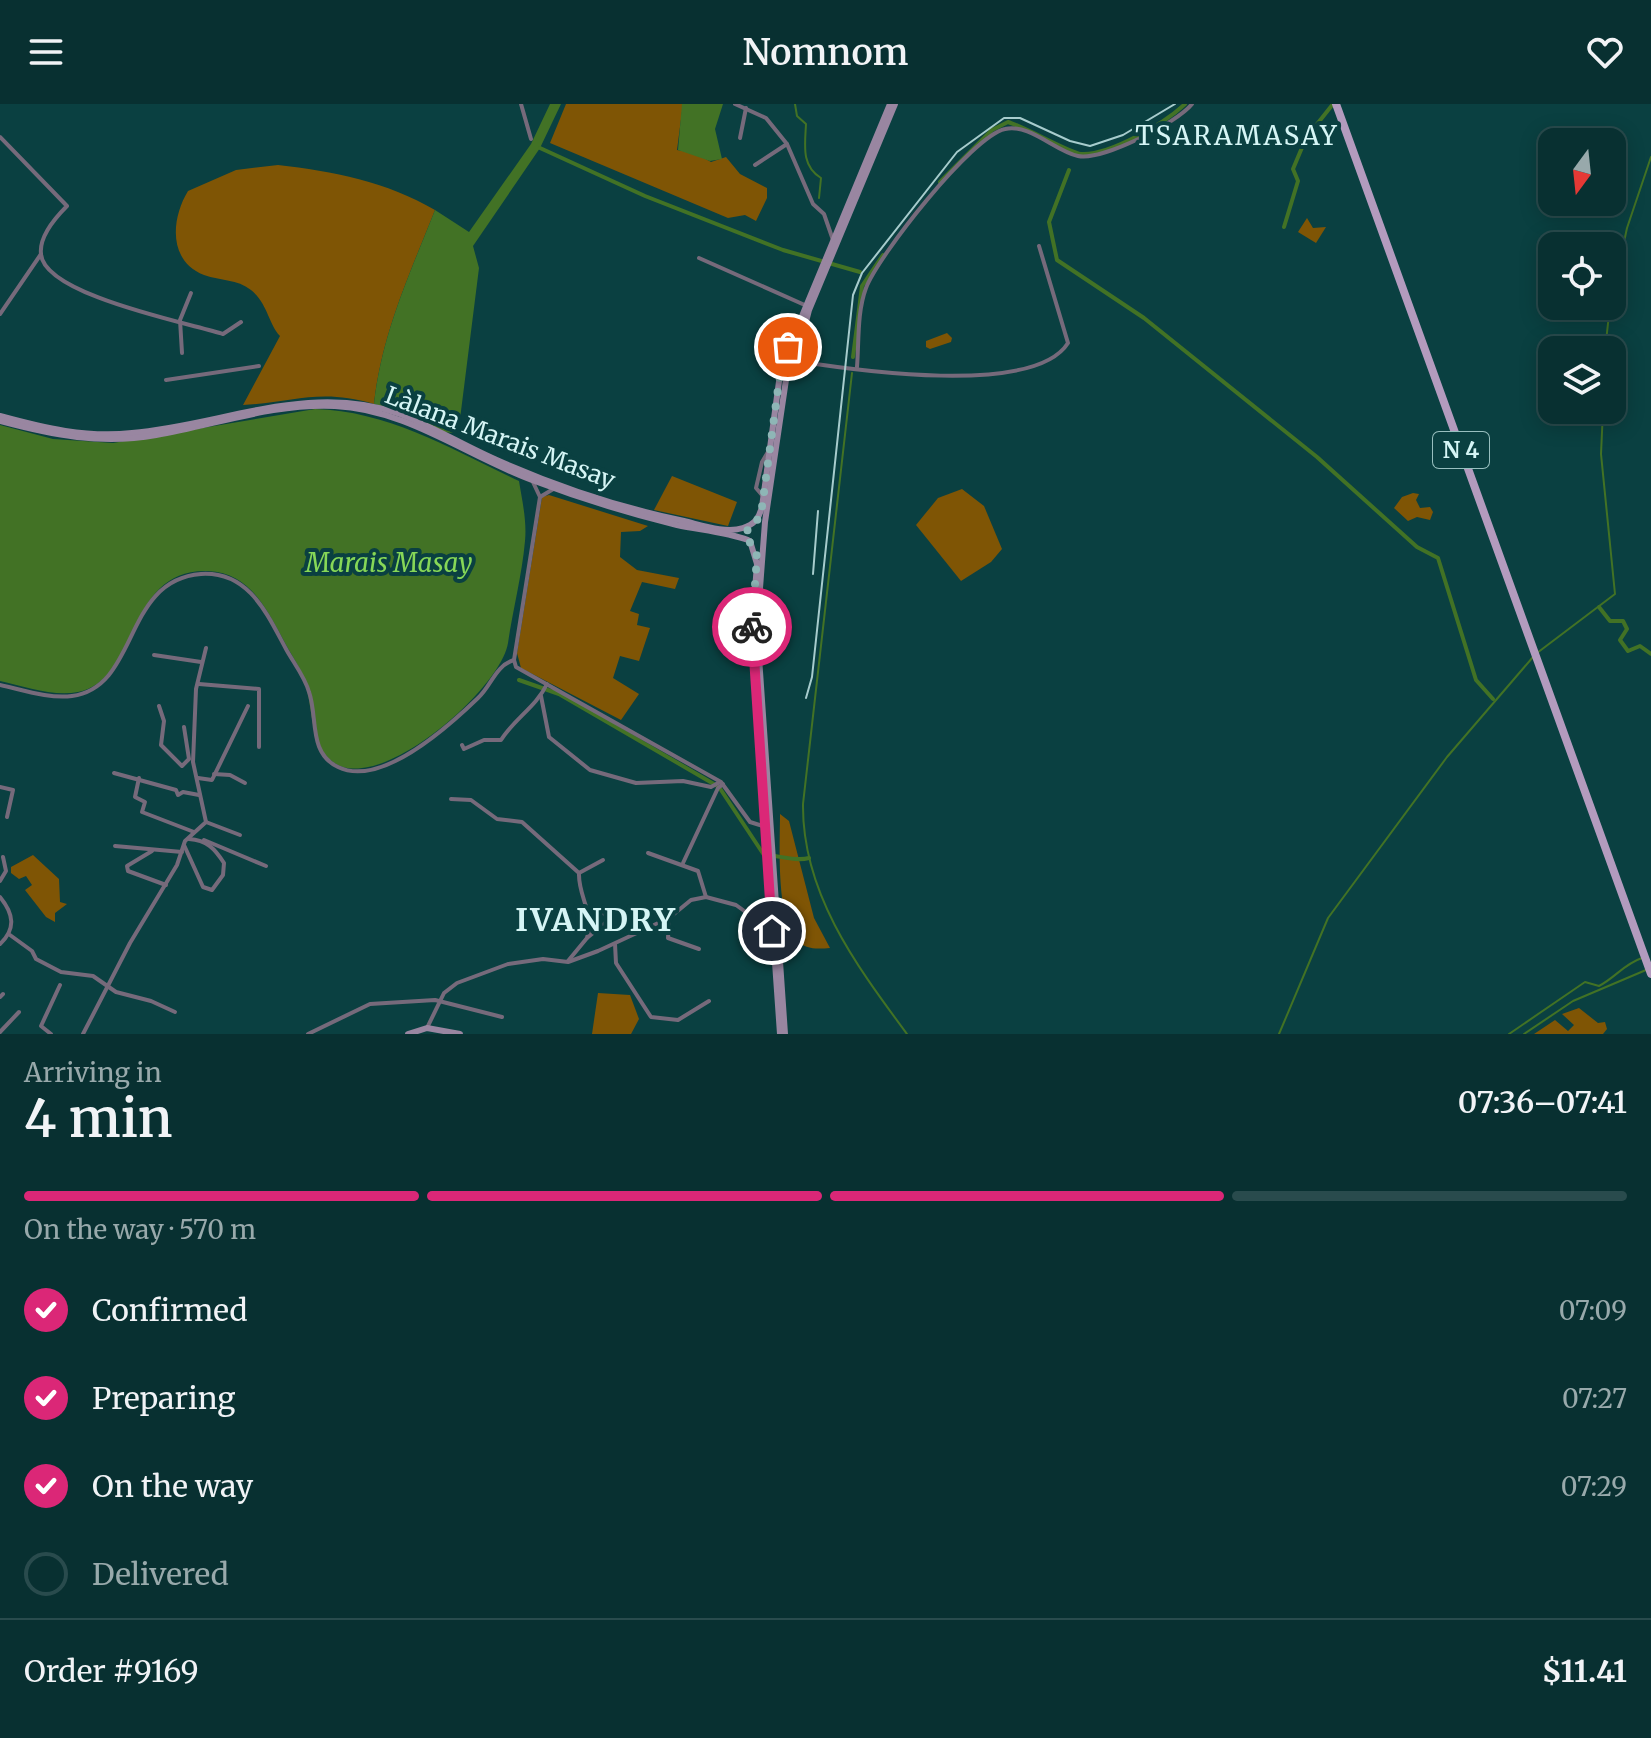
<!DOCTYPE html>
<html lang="en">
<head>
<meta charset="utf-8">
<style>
	:root { --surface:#083031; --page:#113839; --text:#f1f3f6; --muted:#98a9ab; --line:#294b4d; --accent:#db2777 }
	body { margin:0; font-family:Merriweather,serif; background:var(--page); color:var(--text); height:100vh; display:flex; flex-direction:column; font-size:30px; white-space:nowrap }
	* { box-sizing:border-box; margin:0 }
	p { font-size:26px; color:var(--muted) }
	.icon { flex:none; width:44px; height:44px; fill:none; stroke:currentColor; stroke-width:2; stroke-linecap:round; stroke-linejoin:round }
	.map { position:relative; height:930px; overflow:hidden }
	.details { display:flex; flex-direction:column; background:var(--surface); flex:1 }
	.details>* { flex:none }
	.needle { width:52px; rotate:195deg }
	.buttons { position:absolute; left:1538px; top:24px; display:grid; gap:16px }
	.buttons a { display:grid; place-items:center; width:88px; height:88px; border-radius:16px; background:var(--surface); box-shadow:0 4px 20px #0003,0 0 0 2px var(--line); font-size:40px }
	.pin { position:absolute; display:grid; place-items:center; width:68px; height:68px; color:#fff; margin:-34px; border:4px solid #fff; border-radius:50%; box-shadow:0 2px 8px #0007 }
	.courier { position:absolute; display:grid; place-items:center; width:80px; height:80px; margin:-40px; border:6px solid #db2777; border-radius:50%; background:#fff; color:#222; box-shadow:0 2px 10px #0007 }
	.headline em { font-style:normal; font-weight:600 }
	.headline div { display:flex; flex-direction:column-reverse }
	.headline { display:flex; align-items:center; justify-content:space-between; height:136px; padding:0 24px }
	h1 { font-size:52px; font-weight:600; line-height:60px }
	.bar { display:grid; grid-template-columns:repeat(4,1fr); gap:12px 8px; align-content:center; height:96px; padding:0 24px }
	.bar i { height:10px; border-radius:6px; background:var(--line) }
	.bar .current { background:var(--accent) }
	.bar p { grid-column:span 4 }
	.line { display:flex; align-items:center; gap:20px; padding:0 24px; border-top:2px solid var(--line) }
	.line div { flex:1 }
	ol { padding:0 24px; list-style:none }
	li { display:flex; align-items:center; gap:24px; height:88px }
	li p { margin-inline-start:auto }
	li .icon { padding:8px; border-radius:50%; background:var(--accent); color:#fff; stroke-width:4 }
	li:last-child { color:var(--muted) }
	li i { width:44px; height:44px; border:4px solid var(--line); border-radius:50% }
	header { display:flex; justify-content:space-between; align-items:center; height:104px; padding:0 24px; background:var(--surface); font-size:36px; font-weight:600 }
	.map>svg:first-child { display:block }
</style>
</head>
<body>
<header><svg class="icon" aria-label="menu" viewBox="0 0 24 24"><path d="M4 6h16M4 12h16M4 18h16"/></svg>Nomnom<svg class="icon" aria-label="heart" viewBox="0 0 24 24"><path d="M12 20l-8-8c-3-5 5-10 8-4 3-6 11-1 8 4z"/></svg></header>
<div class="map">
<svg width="1651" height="930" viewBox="0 0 1651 930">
	<rect width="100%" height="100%" fill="#0a4041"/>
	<g fill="#7f5505">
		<polygon points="566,0 683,0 677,46 695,49 711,58 726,53 740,70 767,84 767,94 756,117 745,111 728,114 550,39"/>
		<path d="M278 61C333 67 387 78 435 106 409 172 382 229 374 300 321 284 294 298 243 301L280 232C268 219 268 200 251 186 237 175 221 177 204 171 168 157 171 115 188 87L236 66Z"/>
		<polygon points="1307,114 1313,124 1326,123 1316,139 1298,128"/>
		<polygon points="947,229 952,234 951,238 930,245 926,243 926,237"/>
		<polygon points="672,372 737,398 728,422 654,406"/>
		<polygon points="962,385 984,402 1002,445 991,458 961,477 916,421 938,394"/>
		<polygon points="1413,389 1419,390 1416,396 1420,404 1430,403 1433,408 1430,416 1417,413 1408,417 1394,404 1402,393"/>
		<polygon points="549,391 648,422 640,427 621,428 620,453 637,466 679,474 675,485 642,478 630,507 639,510 637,521 650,524 639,557 620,552 613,574 639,590 621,616 521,564 517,549 542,393"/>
		<path d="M780 710 789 717 814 814 830 844C817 845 805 846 796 835 776 813 780 739 780 710Z"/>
		<polygon points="33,751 59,775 60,798 67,800 55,809 55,818 46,813 25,786 32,781 26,772 19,775 11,769 11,763"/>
		<polygon points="598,889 630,891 639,915 631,930 592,930"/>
		<polygon points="1579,904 1598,919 1605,918 1607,925 1603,930 1534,930 1555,916 1568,927 1574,921 1562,910"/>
	</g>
	<g fill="#427225">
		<path d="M550 0H561L540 44 473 142 479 164 459 323 452 329C433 328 399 306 374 300 382 229 409 172 435 106L469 128 531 40Z"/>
		<polygon points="682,0 723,0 715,25 722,55 710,57 678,46"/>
		<path d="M315 305C389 307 453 346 519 377 522 396 527 417 525 437 522 471 513 505 508 539 501 585 379 692 333 658 309 641 313 600 304 574 299 561 290 549 284 537 266 504 250 469 208 467 125 464 140 576 78 588 53 593 24 582 0 577V321L53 335 113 339Z"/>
	</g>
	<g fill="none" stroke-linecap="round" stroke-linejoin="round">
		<g stroke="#427225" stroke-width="2">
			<path d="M795 0 797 12 806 20C805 41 801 62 821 74L819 94"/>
			<polyline points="1612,194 1627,124 1651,53"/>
			<polyline points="1605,246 1610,202"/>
			<path d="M852 269 803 700C802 789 856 861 907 930"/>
			<polyline points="1537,549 1615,490 1601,350 1603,306"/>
			<polyline points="1279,930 1328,814 1447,653 1533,553"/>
			<path d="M1509 930 1585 878 1599 882C1616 873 1624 860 1642 854"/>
			<polyline points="1524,930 1573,897 1646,866"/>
		</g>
		<g stroke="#427225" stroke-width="4">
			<polyline points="540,44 645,92 783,146 860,168"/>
			<polyline points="1069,66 1049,118 1057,156 1144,214 1317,353 1417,443 1438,454 1476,576 1493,595"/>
			<path d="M940 78 992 26 1008 18C1025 23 1070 49 1081 50 1109 52 1165 19 1185 0"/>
			<polyline points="1284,123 1298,77 1293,65 1306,34 1333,0"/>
			<polyline points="853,253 862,182 883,151"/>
			<polyline points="1599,503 1610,517 1623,517 1627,525 1620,536 1628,547 1640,542 1651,550"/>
			<path d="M519 576 559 590 719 683 764 751C779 751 795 758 809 754"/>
		</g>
		<g stroke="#766a7b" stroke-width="4">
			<polyline points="521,0 531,35"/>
			<polyline points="735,0 766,14 787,40 813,100 824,110 833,136"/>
			<path d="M0 33 67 102C56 113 39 133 41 150 44 191 188 219 223 230L241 218"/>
			<polyline points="740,34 746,4"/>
			<polyline points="755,61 787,40"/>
			<polyline points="699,154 807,202"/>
			<polyline points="0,210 41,150"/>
			<polyline points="182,249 180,216 191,189"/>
			<path d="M796 257C853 266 1034 293 1068 239L1039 142"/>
			<path d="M857 263C859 238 857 208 866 184 878 152 972 32 1005 25 1029 19 1055 47 1078 52 1102 57 1177 19 1192 0"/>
			<polyline points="166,276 259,262"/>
			<polyline points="532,376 540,393 514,556 516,563 721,678 750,718 766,723"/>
			<polyline points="762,391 756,384 762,358 768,348"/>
			<polyline points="540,393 555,384"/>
			<polyline points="154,551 201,558"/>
			<polyline points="199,580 259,585 259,643"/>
			<path d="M0 581C23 586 49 595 72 592 140 583 122 476 201 470 249 467 267 510 286 545 293 558 305 573 309 588 318 613 308 649 338 663 381 684 449 622 478 594 492 581 495 562 514 556"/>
			<polyline points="541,592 549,633 590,666 636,679 683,677 711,683 720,678"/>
			<polyline points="159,602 164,617 161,641 182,662 189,655 184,623"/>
			<path d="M462 641 464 645 484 636H501C515 614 536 603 547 580"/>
			<polyline points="114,669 176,686 178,691 183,688 199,691"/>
			<polyline points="214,670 230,671 245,679"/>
			<polyline points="139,674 135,693 145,698 142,708 194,728"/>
			<polyline points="198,674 212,676 248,602"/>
			<polyline points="0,683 13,686 7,713"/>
			<path d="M451 695 471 696 497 715 522 718 579 769C578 793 595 809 587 834"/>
			<polyline points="206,718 240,731"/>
			<polyline points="204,736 266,762"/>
			<path d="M184 741 203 783 212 786 223 771 224 759C215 745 207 736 189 735"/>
			<polyline points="115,742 182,748"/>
			<polyline points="152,747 127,762 128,767 166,781"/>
			<polyline points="648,749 698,767 706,793"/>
			<polyline points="683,759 718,684 723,680"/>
			<polyline points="579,769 603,756"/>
			<polyline points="0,777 6,767 3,753"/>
			<path d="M0 793C14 810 16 825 0 840"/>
			<polyline points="669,814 668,834 699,845"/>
			<polyline points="10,831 32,847 36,855 61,868 93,872 116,888 151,897 175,908"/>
			<polyline points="615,840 616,859 651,913 678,916 709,897"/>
			<polyline points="568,857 587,834 610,815 602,808 589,806"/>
			<polyline points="0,893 3,890"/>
			<polyline points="427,924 444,889 457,879 508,860 543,855 568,858 598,847 669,814 691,796 706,793 736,801 772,827"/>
			<polyline points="0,928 19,908"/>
			<polyline points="51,930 41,922 60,881"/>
			<polyline points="83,930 130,839 177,761 185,737 206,718 193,658 196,585 206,544"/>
			<polyline points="308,930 370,900 435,896 502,913"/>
		</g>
		<g stroke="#9986a1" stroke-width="6">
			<path d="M0 312C44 324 86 334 132 329 223 321 308 278 400 310 434 323 466 343 499 357 558 383 621 404 684 417 701 421 726 430 743 424 755 420 759 414 762 403L783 248 795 229 890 0"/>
			<path d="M0 317C52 331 102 341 156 331 215 321 274 299 335 302 406 305 467 352 532 376 579 394 628 409 677 421 701 426 726 428 748 436"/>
			<polyline points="750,437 757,460 752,526 757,600"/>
			<polyline points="758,615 780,930"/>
			<polyline points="408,930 427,924 460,930"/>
			<polyline points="785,930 757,524 765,418 787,269 797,253 809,206 895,0"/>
		</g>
		<polyline stroke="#b39bbe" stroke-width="8" points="1336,0 1651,870"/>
		<g stroke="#a7cccd" stroke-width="2">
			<polyline points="813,470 818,407"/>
			<polyline points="806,594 812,573 853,191 862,169 957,48 1004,14 1020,14 1070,37 1090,42 1123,31 1175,0"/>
		</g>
	</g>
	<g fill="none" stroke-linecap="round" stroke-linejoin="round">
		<polyline stroke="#8eb6b6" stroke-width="8" stroke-dasharray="0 14.4" points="752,523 757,452 745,429 758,415 762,403 783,248 788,243"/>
		<polyline stroke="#db2777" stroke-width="10" points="752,523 772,827"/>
	</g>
	<g text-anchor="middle" stroke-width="8" stroke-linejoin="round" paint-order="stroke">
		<rect fill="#0a4041" stroke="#98bfbf" stroke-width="2" x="1433" y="328" width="56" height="36" rx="6"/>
		<g font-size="22" font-weight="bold" fill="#d5f5f5">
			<text x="1461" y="354">N 4</text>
		</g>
		<g font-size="24" fill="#d5f5f5" stroke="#0a4041">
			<text transform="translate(500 334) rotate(21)" y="8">Làlana Marais Masay</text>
		</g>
		<g font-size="26" letter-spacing="2" fill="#d5f5f5" stroke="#0a4041">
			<text x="1237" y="41">TSARAMASAY</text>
		</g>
		<g font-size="26" font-style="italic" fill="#86d757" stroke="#0a4041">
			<text x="389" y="468">Marais Masay</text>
		</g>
		<g font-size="32" font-weight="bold" letter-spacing="2" fill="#d5f5f5" stroke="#0a4041">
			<text x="596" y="827">IVANDRY</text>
		</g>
	</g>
</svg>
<div class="buttons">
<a><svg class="needle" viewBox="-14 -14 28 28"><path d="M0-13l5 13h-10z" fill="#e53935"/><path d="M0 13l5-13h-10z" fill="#98a9ab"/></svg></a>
<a><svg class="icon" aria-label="locate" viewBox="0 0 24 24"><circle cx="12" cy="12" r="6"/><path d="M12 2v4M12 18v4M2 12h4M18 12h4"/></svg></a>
<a><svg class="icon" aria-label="layers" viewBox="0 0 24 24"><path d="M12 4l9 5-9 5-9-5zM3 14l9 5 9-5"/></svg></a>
</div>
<div class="pin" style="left:788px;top:243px;background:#ea580c"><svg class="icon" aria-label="bag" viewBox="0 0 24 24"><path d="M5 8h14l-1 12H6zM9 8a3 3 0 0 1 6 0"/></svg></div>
<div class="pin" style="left:772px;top:827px;background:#1f2937"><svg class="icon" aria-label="home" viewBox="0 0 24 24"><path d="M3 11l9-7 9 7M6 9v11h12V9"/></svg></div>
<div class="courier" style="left:752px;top:523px"><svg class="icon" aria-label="bike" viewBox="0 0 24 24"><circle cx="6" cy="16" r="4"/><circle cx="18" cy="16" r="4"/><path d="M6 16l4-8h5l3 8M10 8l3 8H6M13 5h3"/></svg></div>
</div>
<section class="details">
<div class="headline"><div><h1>4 min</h1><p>Arriving in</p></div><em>07:36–07:41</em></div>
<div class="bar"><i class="current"></i><i class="current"></i><i class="current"></i><i></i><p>On the way · 570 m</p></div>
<ol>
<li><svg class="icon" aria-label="check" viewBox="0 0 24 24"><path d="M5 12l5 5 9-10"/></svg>Confirmed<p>07:09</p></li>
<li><svg class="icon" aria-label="check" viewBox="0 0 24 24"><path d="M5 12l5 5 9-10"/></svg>Preparing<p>07:27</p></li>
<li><svg class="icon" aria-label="check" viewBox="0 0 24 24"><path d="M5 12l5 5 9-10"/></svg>On the way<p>07:29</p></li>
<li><i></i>Delivered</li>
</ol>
<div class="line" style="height:104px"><div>Order #9169</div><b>$11.41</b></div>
</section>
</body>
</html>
